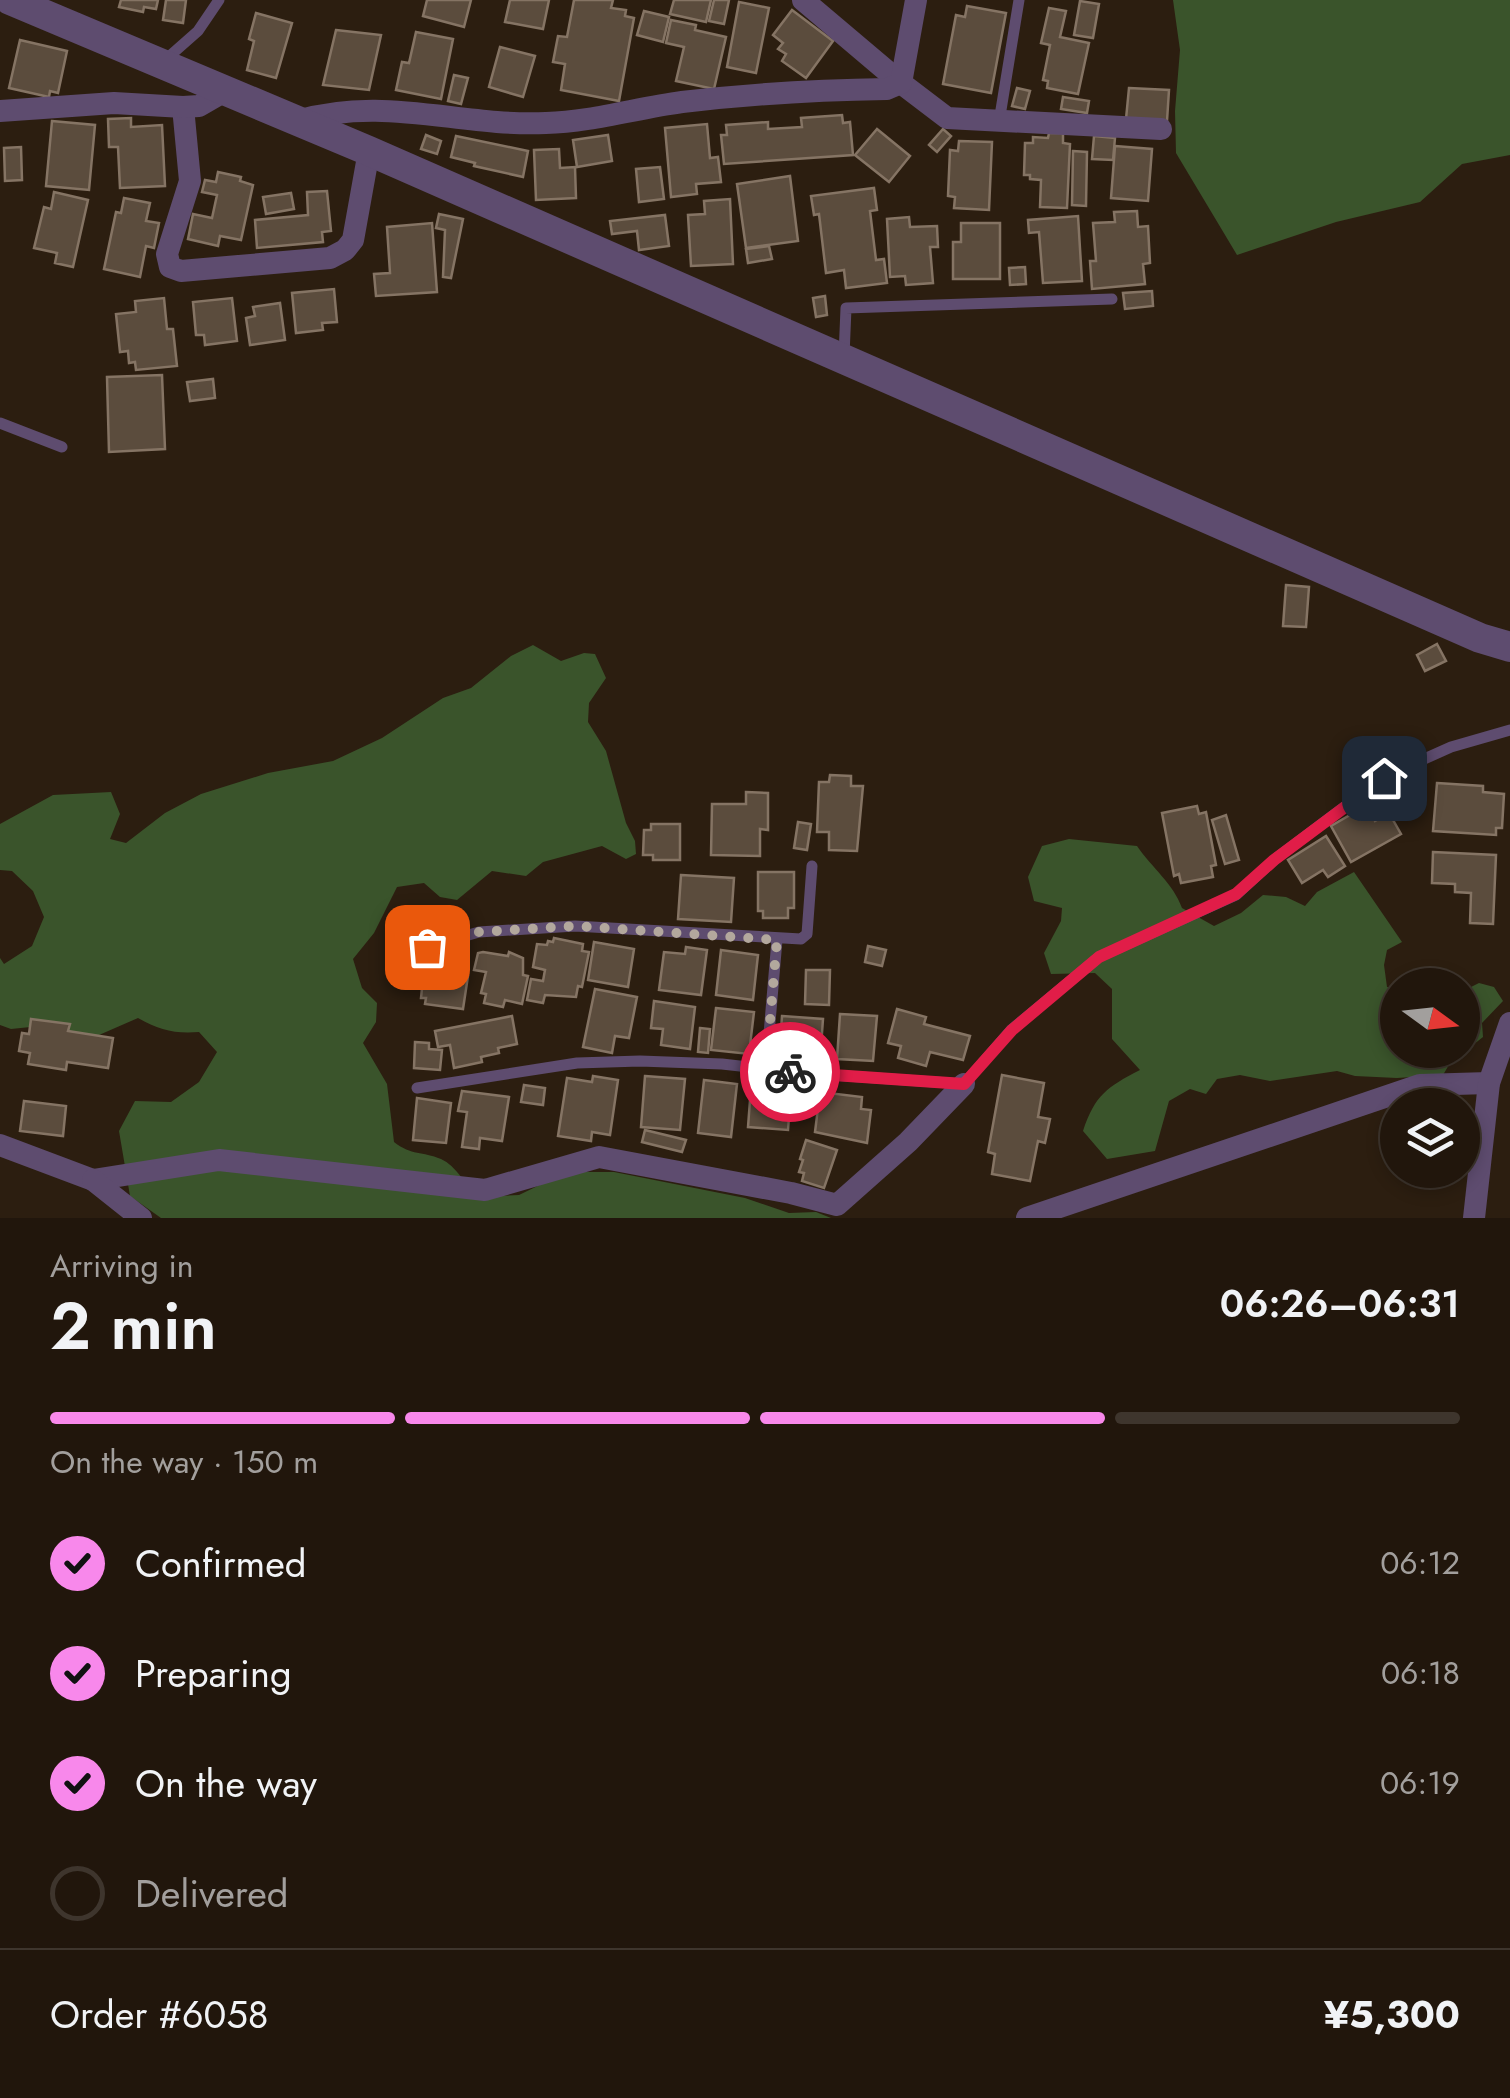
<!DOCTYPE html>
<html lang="en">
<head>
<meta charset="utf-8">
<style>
	:root { --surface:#21160c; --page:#2d231a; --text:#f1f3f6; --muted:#a29f9d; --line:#3e352d; --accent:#f888eb }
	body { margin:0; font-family:Jost,sans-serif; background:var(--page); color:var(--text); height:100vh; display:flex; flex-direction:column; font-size:38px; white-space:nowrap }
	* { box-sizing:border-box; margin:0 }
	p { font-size:32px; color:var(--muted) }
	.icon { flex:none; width:55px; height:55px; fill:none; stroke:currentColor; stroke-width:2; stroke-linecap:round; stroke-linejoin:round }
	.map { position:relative; height:1218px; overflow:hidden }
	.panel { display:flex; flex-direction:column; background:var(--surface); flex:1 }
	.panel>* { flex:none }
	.needle { width:65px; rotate:105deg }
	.buttons { position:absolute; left:1380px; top:968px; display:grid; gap:20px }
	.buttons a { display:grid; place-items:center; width:100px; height:100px; border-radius:50%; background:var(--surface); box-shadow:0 5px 15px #0003,0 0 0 2px var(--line); font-size:50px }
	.pin { position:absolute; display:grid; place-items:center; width:85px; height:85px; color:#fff; margin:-42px; border-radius:20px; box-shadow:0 5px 15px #0006 }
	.courier { position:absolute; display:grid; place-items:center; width:100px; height:100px; margin:-50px; border:8px solid #e11d48; border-radius:50%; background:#fff; color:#222; box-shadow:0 2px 12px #0007 }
	.head em { font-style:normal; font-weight:600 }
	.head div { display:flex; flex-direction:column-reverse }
	.head { display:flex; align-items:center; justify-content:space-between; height:170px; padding:0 50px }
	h1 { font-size:65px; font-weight:600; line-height:75px }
	.bar { display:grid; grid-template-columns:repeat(4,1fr); gap:15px 10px; align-content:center; height:120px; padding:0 50px }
	.bar i { height:12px; border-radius:8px; background:var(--line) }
	.bar .current { background:var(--accent) }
	.bar p { grid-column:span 4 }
	.line { display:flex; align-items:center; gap:25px; padding:0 50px; border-top:2px solid var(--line) }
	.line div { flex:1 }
	ol { padding:0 50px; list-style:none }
	li { display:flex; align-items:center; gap:30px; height:110px }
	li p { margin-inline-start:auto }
	li .icon { padding:10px; border-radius:50%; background:var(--accent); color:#111; stroke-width:4 }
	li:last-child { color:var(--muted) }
	li i { width:55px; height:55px; border:5px solid var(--line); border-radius:50% }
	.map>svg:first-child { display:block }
</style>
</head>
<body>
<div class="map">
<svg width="1510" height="1218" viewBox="0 0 1510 1218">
	<rect width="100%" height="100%" fill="#2c1e10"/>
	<g fill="#3a542b">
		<polygon points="1173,0 1510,0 1510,155 1462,164 1420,202 1336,222 1237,255 1176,153 1175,111 1180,50"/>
		<path d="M533 645 561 661 584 653 595 654 606 678 589 703 588 722 606 751 626 823 635 841 636 854 626 859 602 846 543 862 526 876 492 871 457 900 440 897 424 883 397 887 374 933 353 959 362 988 377 1003 376 1022 363 1043 387 1084 394 1142C412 1156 422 1151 441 1159 456 1166 466 1184 475 1197L519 1195 550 1180 582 1172H614L745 1198 789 1213 816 1212 831 1218H161L130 1196 119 1131 135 1101 171 1102 199 1082 217 1052 199 1032C175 1034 159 1030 138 1018L99 1035 75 1036 50 1025 11 1029 0 1025V958L4 964 32 946 44 917 33 891 12 871 0 870V824L53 795 111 792 120 814 110 839 126 843 165 813 201 794 268 773 333 761 382 738 443 698 471 688 511 656Z"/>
		<path d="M1069 839 1137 846C1152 868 1173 883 1182 908L1214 926 1241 913 1263 895 1286 897 1305 906 1317 892 1354 872 1402 942 1387 950 1384 965 1387 987 1397 988 1398 1050H1462L1463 991 1479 983 1494 987 1503 1001 1482 1023 1483 1037 1450 1063 1443 1075 1397 1078 1355 1076 1337 1071 1270 1081 1240 1075 1217 1079 1206 1094 1190 1089 1169 1101 1155 1151 1107 1159 1083 1131C1095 1095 1107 1087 1140 1070L1112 1039V989L1095 973 1051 974 1044 953 1061 921 1062 908 1034 901 1028 877 1042 846Z"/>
	</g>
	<g fill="#5b4c3d" stroke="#857464" stroke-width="2.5">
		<polygon points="121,0 158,0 156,9 144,7 143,12 119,7"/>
		<polygon points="166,0 186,0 183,23 163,20"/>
		<polygon points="427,0 471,0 464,27 423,16"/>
		<polygon points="510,0 549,0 543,29 505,22"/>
		<polygon points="574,0 613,0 611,8 626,10 625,16 634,18 619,101 561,90 565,64 553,62 558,36 567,37"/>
		<polygon points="674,0 711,0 706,22 670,14"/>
		<polygon points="714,0 729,0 724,24 709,21"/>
		<polygon points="1080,1 1099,4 1093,38 1074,35"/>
		<polygon points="739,2 769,8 756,73 727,67"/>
		<polygon points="967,6 1006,13 991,93 943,84 956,15 965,17"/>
		<polygon points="1049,8 1066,11 1060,37 1089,43 1078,94 1047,88 1048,81 1043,80 1050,45 1041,43"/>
		<polygon points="792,10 833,41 806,78 782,61 786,54 778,49 783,43 773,35"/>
		<polygon points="644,11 669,17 663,42 637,35"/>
		<polygon points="256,13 292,23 276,78 247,70 254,41 249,39"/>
		<polygon points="671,20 696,25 695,30 726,37 714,89 676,81 684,47 666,43"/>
		<polygon points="336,30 381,35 369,90 323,85"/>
		<polygon points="416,32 453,39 441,99 396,90 402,62 409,63"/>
		<polygon points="20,40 67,51 58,93 50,91 49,97 9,88"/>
		<polygon points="500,47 535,56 523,97 489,87"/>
		<polygon points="454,75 468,78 461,104 448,101"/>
		<polygon points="1017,88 1030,91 1025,109 1012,106"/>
		<polygon points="1129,88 1169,90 1167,121 1126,119"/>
		<polygon points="1063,97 1089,101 1087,113 1061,109"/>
		<polygon points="842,115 843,123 850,122 853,155 724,164 721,135 727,135 726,125 768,122 768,129 802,127 801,118"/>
		<polygon points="131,118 131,127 162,125 165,186 120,188 118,147 109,147 108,119"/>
		<polygon points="52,121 95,125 89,190 46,186"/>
		<polygon points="707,124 710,158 718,157 721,182 696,184 697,194 671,197 665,128"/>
		<polygon points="877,129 910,156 889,182 855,155"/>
		<polygon points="943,129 951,136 937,152 929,145"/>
		<polygon points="1049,133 1063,133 1063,143 1070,144 1067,208 1040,207 1041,180 1030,179 1030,175 1024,175 1025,143 1033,143 1033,137 1048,138"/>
		<polygon points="426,135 441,141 437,154 421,149"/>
		<polygon points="608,135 612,161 577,167 573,140"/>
		<polygon points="456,136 528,151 523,177 474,166 475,163 451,157"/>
		<polygon points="1094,136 1115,138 1113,160 1092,159"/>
		<polygon points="959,141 992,142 989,210 954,208 955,197 948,196 950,150 958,151"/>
		<polygon points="1115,146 1152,149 1148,201 1111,198"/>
		<polygon points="21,147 22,180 5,181 4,148"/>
		<polygon points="559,149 560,168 575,167 576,198 536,200 534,150"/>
		<polygon points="1073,151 1087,152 1086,206 1072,205"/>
		<polygon points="660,167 664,199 639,202 636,169"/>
		<polygon points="218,172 241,177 240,181 253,185 241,240 220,236 218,246 188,239 193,214 212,218 217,195 202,192 205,180 216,182"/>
		<polygon points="790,176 798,241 746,248 737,184"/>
		<polygon points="874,188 877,210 870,211 876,260 884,259 887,283 846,288 844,270 826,273 819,214 814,215 811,196"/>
		<polygon points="327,191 331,231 322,232 323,242 257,248 255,220 308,215 307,192"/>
		<polygon points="54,192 88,200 73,267 55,263 57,253 34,248 44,207 51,209"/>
		<polygon points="291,193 294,209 266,214 263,197"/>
		<polygon points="124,198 150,203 146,221 159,223 154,248 146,246 140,277 104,269 116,212 121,213"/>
		<polygon points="730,199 733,264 691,266 688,215 705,214 704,201"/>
		<polygon points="1137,211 1138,227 1148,226 1150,263 1143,264 1145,284 1092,289 1090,261 1096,261 1093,223 1115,222 1114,212"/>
		<polygon points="439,214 463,219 451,278 443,277 445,230 436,228"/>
		<polygon points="665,215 669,246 639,250 637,231 612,234 610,221"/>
		<polygon points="1078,216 1082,281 1043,283 1039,232 1029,233 1028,220"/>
		<polygon points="909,217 910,227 937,226 938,247 930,247 933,283 906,285 905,276 890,277 887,219"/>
		<polygon points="432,223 437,292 376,296 374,274 390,273 387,227"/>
		<polygon points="961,223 1000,223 1000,279 953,279 953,242 961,242"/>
		<polygon points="769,246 772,259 748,263 746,249"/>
		<polygon points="1025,267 1026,284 1010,285 1009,268"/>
		<polygon points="334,289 337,322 322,323 323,330 296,333 292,293"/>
		<polygon points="1152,291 1153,306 1125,309 1123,293"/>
		<polygon points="825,296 827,315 816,317 813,298"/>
		<polygon points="164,298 167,329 173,329 177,366 136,370 135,362 129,363 128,351 120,352 116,314 136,312 135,301"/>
		<polygon points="232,298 237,341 205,345 204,335 196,335 193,302"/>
		<polygon points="280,303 285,340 250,345 246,318 255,316 253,307"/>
		<polygon points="162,375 165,449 109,452 107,377"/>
		<polygon points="213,379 215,398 190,401 187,382"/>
		<polygon points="1286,585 1309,587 1306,627 1283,626"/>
		<polygon points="1437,644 1446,661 1425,671 1417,655"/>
		<polygon points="830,775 851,776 851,786 863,786 857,851 829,850 829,832 817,832 819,782 829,782"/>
		<polygon points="1437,783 1483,786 1483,792 1504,794 1502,828 1496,828 1496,835 1433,831"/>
		<polygon points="746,792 768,793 768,830 760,829 760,856 711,855 712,804 746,804"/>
		<polygon points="1197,806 1199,814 1206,812 1216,865 1211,866 1213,877 1181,883 1179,874 1174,876 1162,813"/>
		<polygon points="1357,811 1361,819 1371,813 1375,821 1389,813 1401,834 1351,862 1331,826"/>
		<polygon points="1226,815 1239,860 1225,864 1212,820"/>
		<polygon points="798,822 811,824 807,850 794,848"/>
		<polygon points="651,824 680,824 680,860 653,860 653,855 643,855 644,830 651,830"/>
		<polygon points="1326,836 1345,866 1328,877 1323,870 1302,883 1288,860"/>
		<polygon points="1433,852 1496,855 1493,924 1470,923 1471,893 1455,892 1455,884 1432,883"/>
		<polygon points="758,872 794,872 794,908 788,908 788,918 763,918 763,911 758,911"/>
		<polygon points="681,875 734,878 731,922 678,919"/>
		<polygon points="554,938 583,944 582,951 589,952 582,987 578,986 576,997 545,995 543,1003 527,1000 531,979 543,981 545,970 533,967 537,944 547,945 548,941 553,942"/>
		<polygon points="594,942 634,949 628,987 588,980"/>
		<polygon points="868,946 886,950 882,966 865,962"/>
		<polygon points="686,947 707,950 701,995 659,990 664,952 685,954"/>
		<polygon points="721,950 758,955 753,1000 716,995"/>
		<polygon points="483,952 508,956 509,952 523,958 523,975 528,976 522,1004 505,1000 503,1007 484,1003 486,994 481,993 486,972 474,970 478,953"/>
		<polygon points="429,967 463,971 463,975 468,976 463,1009 425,1004 426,998 421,998 423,979 428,980"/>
		<polygon points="806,970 830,970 829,1005 805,1004"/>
		<polygon points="595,989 637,997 629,1038 615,1036 612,1053 583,1047"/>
		<polygon points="654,1001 695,1007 690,1049 661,1045 663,1029 651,1028"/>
		<polygon points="716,1008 754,1012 749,1054 711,1050"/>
		<polygon points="897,1009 926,1017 924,1024 970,1036 963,1060 930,1052 926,1066 898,1058 901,1046 888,1043"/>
		<polygon points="840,1014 877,1016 873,1061 837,1059"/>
		<polygon points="512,1016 517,1044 498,1048 499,1053 481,1057 482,1062 454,1068 450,1045 438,1047 435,1031"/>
		<polygon points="782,1016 823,1019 820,1061 779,1059"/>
		<polygon points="31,1019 70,1024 68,1031 113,1038 108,1068 67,1062 66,1070 28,1064 30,1053 19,1051 22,1033 29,1034"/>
		<polygon points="700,1028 710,1029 708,1053 698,1052"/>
		<polygon points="415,1042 429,1043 429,1049 442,1050 440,1070 414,1068"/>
		<polygon points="1002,1075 1044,1083 1038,1117 1050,1119 1045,1143 1038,1141 1030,1181 992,1174 995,1154 988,1152"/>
		<polygon points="593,1076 618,1080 610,1135 592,1132 591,1141 558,1136 567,1078 592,1082"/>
		<polygon points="645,1076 685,1079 680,1130 641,1127"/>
		<polygon points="704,1080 737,1084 731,1137 698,1133"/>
		<polygon points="524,1085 545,1088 543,1105 521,1102"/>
		<polygon points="751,1087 791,1090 788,1130 748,1127"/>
		<polygon points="462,1091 509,1097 502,1141 480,1138 479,1149 462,1147 467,1112 458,1111"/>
		<polygon points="820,1092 862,1097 861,1109 871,1110 867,1143 815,1132"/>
		<polygon points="417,1098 451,1103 446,1143 413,1140"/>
		<polygon points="24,1101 66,1106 63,1136 20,1131"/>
		<polygon points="645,1130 686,1140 682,1152 642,1142"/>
		<polygon points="806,1140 837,1150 824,1188 802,1181 804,1173 799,1172 803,1160 800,1159"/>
	</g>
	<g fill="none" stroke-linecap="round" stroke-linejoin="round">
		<g stroke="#5e4c6f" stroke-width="11">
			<polyline points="164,61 198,31 219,0"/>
			<polyline points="999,122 1019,0"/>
			<polyline points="844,356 846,308 1112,299"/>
			<polyline points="0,423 62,447"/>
			<polyline points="427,947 479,932 575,926 801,939 807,934 812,866"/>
			<polyline points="766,1069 777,940"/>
			<polyline points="417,1088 577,1063 640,1061 722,1064 802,1073 964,1084 1011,1030 1099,957 1236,895 1274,860 1384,777 1451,747 1510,730"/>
		</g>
		<g stroke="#5e4c6f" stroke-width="22">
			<polyline points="803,0 901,83 947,118 1161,129"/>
			<polyline points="183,107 190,181 167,254 170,267 181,271 330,258 345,250 353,240 369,151"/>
			<polyline points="0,111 114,103 183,107 199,106 225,91"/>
			<path d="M297 121C386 95 459 127 546 123 591 122 637 108 682 102 750 94 818 90 887 89L901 83 916 0"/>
			<polyline points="0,1145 93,1180 219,1160 485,1190 599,1157 791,1193 837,1205 908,1142 964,1084"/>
			<polyline points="93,1180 141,1218"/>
			<polyline points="1027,1218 1420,1085 1489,1083"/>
			<polyline points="1474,1218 1489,1083 1510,1023"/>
		</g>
		<polyline stroke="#5e4c6f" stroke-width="30" points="10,0 369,151 1480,638 1510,647"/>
	</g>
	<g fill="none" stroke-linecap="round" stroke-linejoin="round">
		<polyline stroke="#b3a89d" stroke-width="10" stroke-dasharray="0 18" points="427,947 479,932 575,926 777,940 766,1069 790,1072"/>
		<polyline stroke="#e11d48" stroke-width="12" points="790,1072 964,1084 1012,1030 1099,957 1236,894 1274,860 1384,778"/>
	</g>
</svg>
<div class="buttons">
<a><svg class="needle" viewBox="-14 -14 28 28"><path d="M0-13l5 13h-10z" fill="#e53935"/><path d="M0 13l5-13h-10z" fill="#a29f9d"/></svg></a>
<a><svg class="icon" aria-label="layers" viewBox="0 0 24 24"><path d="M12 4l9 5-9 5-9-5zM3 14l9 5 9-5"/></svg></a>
</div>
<div class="pin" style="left:427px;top:947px;background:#ea580c"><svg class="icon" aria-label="bag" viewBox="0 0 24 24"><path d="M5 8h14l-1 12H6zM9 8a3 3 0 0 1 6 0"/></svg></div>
<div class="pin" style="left:1384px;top:778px;background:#1f2937"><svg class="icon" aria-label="home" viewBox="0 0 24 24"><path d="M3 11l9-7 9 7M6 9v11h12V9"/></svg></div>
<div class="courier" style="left:790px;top:1072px"><svg class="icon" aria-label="bike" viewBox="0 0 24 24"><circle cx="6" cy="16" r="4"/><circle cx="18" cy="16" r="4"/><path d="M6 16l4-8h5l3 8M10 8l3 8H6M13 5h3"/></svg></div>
</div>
<section class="panel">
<div class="head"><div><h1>2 min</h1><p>Arriving in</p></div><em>06:26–06:31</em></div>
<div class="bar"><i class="current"></i><i class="current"></i><i class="current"></i><i></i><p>On the way · 150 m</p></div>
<ol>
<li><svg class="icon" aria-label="check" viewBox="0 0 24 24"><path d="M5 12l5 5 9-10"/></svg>Confirmed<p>06:12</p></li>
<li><svg class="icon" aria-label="check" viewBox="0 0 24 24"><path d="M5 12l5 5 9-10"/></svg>Preparing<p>06:18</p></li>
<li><svg class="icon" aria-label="check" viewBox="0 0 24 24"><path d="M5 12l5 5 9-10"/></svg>On the way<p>06:19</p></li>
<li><i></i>Delivered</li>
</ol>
<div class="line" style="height:130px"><div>Order #6058</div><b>¥5,300</b></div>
</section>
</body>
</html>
